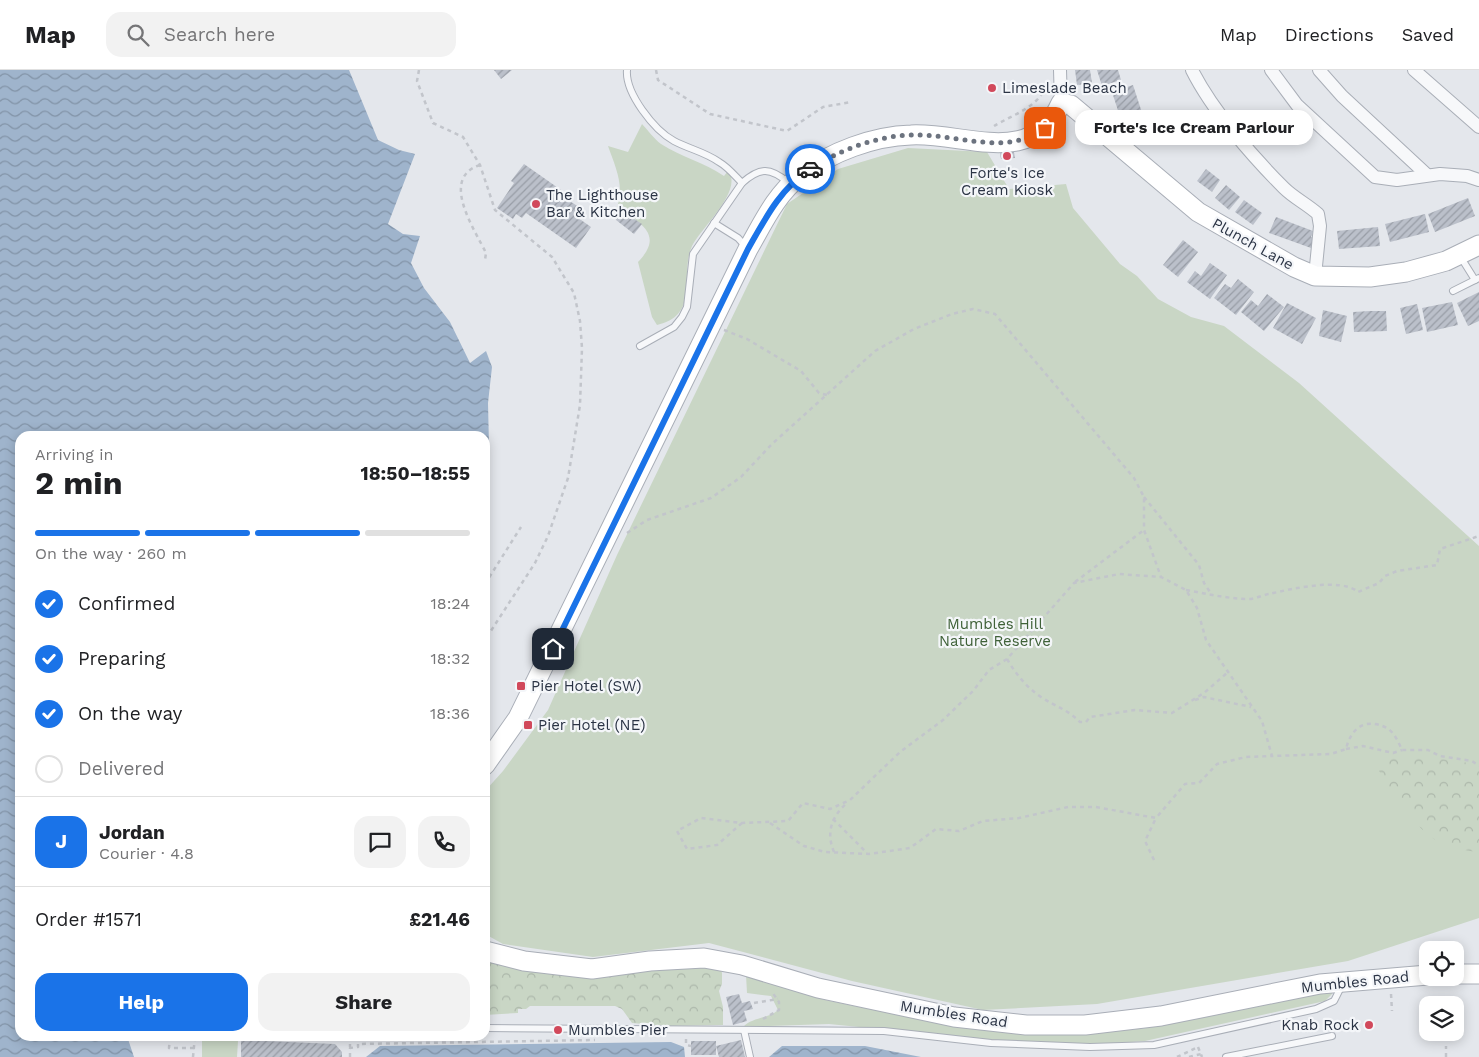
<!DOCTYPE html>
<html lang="en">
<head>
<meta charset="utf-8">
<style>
	:root { --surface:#fff; --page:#f2f2f2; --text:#202124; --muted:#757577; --line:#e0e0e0; --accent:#1a73e8 }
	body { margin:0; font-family:"Work Sans",sans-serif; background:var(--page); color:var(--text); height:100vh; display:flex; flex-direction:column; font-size:19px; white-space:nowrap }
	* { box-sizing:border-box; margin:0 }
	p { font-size:16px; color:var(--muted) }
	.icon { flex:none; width:28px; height:28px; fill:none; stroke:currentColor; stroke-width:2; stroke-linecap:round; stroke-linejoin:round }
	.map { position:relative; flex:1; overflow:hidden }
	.sheet { position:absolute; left:15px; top:361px; width:475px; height:610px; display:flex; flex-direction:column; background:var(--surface); border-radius:15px; box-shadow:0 2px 12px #0003 }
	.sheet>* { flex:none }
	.controls { position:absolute; left:1419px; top:871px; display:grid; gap:10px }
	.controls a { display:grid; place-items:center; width:45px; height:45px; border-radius:10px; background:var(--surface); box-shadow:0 2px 12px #0003; font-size:25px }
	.pin { position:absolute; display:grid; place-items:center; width:42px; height:42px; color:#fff; margin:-21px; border-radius:10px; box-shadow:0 2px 8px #0006 }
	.courier { position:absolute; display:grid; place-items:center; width:50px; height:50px; margin:-25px; border:4px solid #1a73e8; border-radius:50%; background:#fff; color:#222; box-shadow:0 1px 6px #0007 }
	.bubble { position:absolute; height:35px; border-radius:15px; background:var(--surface); box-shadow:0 2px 12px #0003; font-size:16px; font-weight:700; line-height:35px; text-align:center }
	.overview em { font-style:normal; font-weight:700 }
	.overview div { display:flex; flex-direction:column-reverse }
	.overview { display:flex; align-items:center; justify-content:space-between; height:85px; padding:0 20px }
	h1 { font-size:32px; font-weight:700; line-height:38px }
	.bar { display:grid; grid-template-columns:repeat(4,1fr); gap:8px 5px; align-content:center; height:60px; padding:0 20px }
	.bar i { height:6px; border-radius:4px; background:var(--line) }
	.bar .on { background:var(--accent) }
	.bar p { grid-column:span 4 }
	.line { display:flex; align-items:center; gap:12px; padding:0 20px; border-top:1px solid var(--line) }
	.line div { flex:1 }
	.round { display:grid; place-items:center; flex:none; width:52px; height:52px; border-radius:15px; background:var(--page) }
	ol { padding:0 20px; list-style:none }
	li { display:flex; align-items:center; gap:15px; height:55px }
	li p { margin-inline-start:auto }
	li .icon { padding:5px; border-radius:50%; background:var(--accent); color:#fff; stroke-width:4 }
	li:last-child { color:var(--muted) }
	li i { width:28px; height:28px; border:2px solid var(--line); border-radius:50% }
	.button { display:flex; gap:10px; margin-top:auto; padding:10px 20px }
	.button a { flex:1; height:58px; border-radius:15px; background:var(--accent); color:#fff; font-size:20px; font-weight:700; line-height:58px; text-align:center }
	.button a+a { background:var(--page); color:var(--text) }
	header { display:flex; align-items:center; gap:30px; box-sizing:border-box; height:70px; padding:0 25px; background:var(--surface); border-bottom:1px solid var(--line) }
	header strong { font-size:24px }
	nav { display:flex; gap:28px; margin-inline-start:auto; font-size:18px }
	.search { width:350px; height:45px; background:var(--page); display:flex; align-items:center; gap:12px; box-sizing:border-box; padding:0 18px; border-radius:15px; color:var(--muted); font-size:19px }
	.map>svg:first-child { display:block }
</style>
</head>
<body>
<header>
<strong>Map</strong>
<div class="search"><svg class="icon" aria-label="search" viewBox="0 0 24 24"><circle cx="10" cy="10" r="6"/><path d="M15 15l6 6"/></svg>Search here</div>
<nav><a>Map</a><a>Directions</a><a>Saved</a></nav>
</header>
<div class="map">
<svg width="1479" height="987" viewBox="0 0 1479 987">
	<defs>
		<pattern id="forest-crowns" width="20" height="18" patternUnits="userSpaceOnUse" patternTransform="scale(1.25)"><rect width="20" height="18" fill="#c9d6c5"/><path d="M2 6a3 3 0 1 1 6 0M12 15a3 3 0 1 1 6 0" fill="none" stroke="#adb8ab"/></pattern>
		<pattern id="water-waves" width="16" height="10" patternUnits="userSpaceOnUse" patternTransform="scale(1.25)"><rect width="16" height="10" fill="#9fb4cc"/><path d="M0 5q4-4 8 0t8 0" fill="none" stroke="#8293a7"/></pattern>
		<pattern id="building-hatch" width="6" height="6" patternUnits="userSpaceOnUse" patternTransform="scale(1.25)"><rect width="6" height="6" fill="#bbc0ca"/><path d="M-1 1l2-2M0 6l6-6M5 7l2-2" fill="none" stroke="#989da6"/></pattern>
	</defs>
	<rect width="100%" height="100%" fill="#e4e7ec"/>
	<g fill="#c9d6c5">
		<path d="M642 54C648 60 654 69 661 74 681 87 704 92 724 106L728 101C744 120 701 158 692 176 679 205 701 245 657 255L652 247 638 192C665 164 640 153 617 137 625 116 615 96 608 76L628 82Z"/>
		<polygon points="908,78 987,82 1009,119 1066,114 1073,138 1120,194 1137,206 1158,229 1191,247 1224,256 1299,313 1479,476 1479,848 1348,891 1097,934 983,940 852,911 709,873 593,887 503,874 485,864 485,721 503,701 548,640 617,485 787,134 838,99"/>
		<path d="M746 905 769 910 825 930 859 937 897 942 1097 963 1147 958 1328 921 1332 922V924L1325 931 1145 971 1103 974 1000 971 829 954 743 957C752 947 768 949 778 940L771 926 747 923Z"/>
		<polygon points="202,970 238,971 237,987 202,987"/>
	</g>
	<g fill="url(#forest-crowns)">
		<path d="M1408 684 1468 693 1479 699V783C1468 779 1454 781 1445 776 1410 757 1390 718 1370 686Z"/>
		<polygon points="485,890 719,895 722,903 722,914 719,921 723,937 723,955 666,956 632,953 622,939 615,936 530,936 526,939 518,939 518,943 485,945"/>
	</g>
	<g fill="url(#water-waves)">
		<polygon points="0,0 349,0 378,70 399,80 415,84 388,154 403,164 420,166 411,193 424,218 450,252 470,293 486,281 492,297 488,333 489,376 485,392 485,366 20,366 20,966 127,966 134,987 0,987"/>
		<polygon points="671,972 684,977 685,987 366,987 380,976"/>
		<polygon points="782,976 865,976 921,987 769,987"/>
	</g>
	<g fill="url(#building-hatch)">
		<polygon points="494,0 512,0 501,9"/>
		<polygon points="1075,0 1090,0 1092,13 1077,15"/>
		<polygon points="1097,0 1118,0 1121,10 1102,16"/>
		<polygon points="1133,15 1145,52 1124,59 1112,22"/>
		<polygon points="1014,82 1015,88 1001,89 1000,83"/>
		<polygon points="524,94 571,127 568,130 579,137 574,145 591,157 576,178 526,143 522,148 516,144 513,149 497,138 514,113 511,111"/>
		<polygon points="1206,99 1220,110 1212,122 1197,111"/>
		<polygon points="1226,115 1240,127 1229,140 1215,128"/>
		<polygon points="1468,128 1475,146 1435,162 1428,144"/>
		<polygon points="1244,130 1262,143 1253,155 1235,142"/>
		<polygon points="622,141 642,154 634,164 616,150"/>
		<polygon points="1425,144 1429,162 1390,172 1385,154"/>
		<polygon points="1276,147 1313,161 1311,167 1314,168 1311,178 1269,163"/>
		<polygon points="1378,157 1380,176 1339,179 1337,161"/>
		<polygon points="1183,170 1198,182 1178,207 1163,195"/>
		<polygon points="1210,193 1227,205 1210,229 1187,212 1195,201 1201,206"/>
		<polygon points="1238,209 1254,222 1236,245 1214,228 1225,214 1231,218"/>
		<polygon points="1479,222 1479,251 1468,256 1457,233"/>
		<polygon points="1267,224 1284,237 1264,261 1241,242 1251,230 1258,236"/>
		<polygon points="1452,232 1458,255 1427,262 1422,238"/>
		<polygon points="1287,233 1316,248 1302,274 1273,258"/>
		<polygon points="1417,234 1423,260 1406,264 1400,238"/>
		<polygon points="1323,240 1347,246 1341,272 1319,266"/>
		<polygon points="1370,241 1386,241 1387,261 1354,262 1353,242"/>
		<polygon points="739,924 742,933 750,931 753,939 744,941 747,951 733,955 726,927"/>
		<polygon points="241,970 335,974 342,982 342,987 241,987"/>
		<polygon points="741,970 745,987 719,987 716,976"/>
		<rect x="691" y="971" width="25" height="14"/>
	</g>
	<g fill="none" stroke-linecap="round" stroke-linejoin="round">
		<g stroke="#a9aeb7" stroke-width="8">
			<g id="lane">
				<path d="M627 0C625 23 654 60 674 71 689 79 705 82 719 92 728 97 735 106 742 113"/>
				<polyline points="714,153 738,168 747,178"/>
				<polyline points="1460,186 1475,210"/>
				<polyline points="1453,221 1479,208"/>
				<path d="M640 276 674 257 682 247 687 237 693 184 742 113C760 97 770 97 789 113"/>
				<polyline points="485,958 884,961 991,973 1090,977 1154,975 1316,939 1334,931 1342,915"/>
				<polyline points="744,960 750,987"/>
				<polyline points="1226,987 1332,966"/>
			</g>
		</g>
		<g stroke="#a9aeb7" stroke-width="14">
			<g id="street">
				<polyline points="1060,0 1061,33"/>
				<path d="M1192 0C1212 40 1252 86 1284 118 1294 128 1307 134 1318 144L1320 156 1315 206"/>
				<polyline points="1271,0 1297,35 1375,107 1397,110 1440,104 1467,106 1479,110"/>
				<polyline points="1319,0 1342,26 1426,104"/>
				<polyline points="1414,0 1479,57"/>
			</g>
		</g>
		<g stroke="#a9aeb7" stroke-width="21">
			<g id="secondary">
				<path d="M485 695 518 648 748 179C763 153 776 124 801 105 830 82 874 66 911 65 965 62 1032 99 1061 33L1071 35 1198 142 1294 197 1315 206 1370 207 1406 202 1446 191 1479 175"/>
				<polyline points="485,881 524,891 592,899 650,891 704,888 742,895 818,918 954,947 1026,955 1085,955 1161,946 1320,914 1428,905"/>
				<polyline points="1455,904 1479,904"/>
			</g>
		</g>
		<g stroke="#c2c5cb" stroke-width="2.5" stroke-dasharray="4 4" stroke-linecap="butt">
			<polyline points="419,0 417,11 433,53 463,67 480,95 495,140 552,187 574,223 580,251 582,278 580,335 568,408 548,466 535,493 485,570"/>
			<polyline points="656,0 658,10 710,44 787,61 823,37 851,32"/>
			<path d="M994 56C1012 45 1044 35 1046 12"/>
			<path d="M480 95C439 108 475 160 486 183L485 190"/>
			<polyline points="724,260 747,269 801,301 819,323 827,325"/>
			<polyline points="1144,427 1199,495 1204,513 1212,525"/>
			<polyline points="627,463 647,450 711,428 741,407 772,374 875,281 914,259 952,244 973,239 995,244 1134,408 1144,427 1144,460 1161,507"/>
			<polyline points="1075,512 1144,460"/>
			<polyline points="485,514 521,457"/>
			<path d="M1186 520C1208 524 1228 529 1251 529 1257 528 1263 525 1269 524 1291 519 1341 507 1358 522L1379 513 1385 506 1397 501 1437 495 1440 479 1479 466"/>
			<path d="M1007 589C1016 604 1026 617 1041 627 1056 637 1067 639 1080 652H1086L1090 647 1135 640 1172 643 1204 623 1227 603"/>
			<polyline points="1195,630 1204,627 1251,637"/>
			<polyline points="1346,679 1363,676 1393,683 1402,680"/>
			<polyline points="833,749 867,783"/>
			<path d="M742 753 717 775 687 779 677 761 701 748 742 753 788 751 803 733 830 739 850 730 900 682 943 650 973 621 989 600 1007 589 1074 513 1119 504 1161 507 1186 520 1197 538 1206 570 1262 651 1272 686 1331 684 1346 679C1351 658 1365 647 1387 658 1394 662 1399 673 1402 680H1428L1440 686 1472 691 1479 696"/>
			<polyline points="770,753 804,776 825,782 869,784 910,778 936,759 959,761 983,751 1019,748 1068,737 1096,737 1156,748 1185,714 1199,713 1217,694 1246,687 1272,686"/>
			<path d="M834 782C826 763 831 747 847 733"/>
			<polyline points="1154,790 1145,771 1156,748"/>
			<polyline points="1391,924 1392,941"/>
			<polyline points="754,933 778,929"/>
			<polyline points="763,949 779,940 779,932 772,922"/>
			<polyline points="350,966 350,977"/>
			<polyline points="170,967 169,978 194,978"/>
			<polyline points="686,969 686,975 691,976"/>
			<polyline points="1198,977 1202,987"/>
			<polyline points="193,987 195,966"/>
			<polyline points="350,987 350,978 358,977 358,974 595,970"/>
			<polyline points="1177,987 1198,977"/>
			<polyline points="1189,987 1201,984"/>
			<polyline points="1446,987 1446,976"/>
		</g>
		<use href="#lane" stroke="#f7f8fa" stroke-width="6"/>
		<use href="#street" stroke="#f7f8fa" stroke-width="12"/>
		<use href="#secondary" stroke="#fff" stroke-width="19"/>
	</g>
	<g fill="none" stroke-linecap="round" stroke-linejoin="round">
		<path stroke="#6c737f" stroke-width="5" stroke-dasharray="0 9" d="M810 99C839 80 879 65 914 65 958 64 1007 87 1045 58"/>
		<path stroke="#1a73e8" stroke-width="6" d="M553 579 748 179C765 149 780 119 810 99"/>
	</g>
	<g fill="#d1495b" stroke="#f4f6f9" stroke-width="2">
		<circle cx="992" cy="18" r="5"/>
		<circle cx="1007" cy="86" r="5"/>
		<circle cx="536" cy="134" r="5"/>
		<rect x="516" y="611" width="10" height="10" rx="2.5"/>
		<rect x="523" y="650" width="10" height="10" rx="2.5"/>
		<circle cx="1369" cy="955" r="5"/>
		<circle cx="558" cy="960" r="5"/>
	</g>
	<g text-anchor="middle" stroke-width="4.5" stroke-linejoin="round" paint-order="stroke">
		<g font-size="15" fill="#2b3445" stroke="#f4f6f9" text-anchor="start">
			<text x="1002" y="23">Limeslade Beach</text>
			<text x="1007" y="108" text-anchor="middle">Forte's Ice<tspan x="1007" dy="17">Cream Kiosk</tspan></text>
			<text x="546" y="130">The Lighthouse<tspan x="546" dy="17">Bar &amp; Kitchen</tspan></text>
			<text x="531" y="621">Pier Hotel (SW)</text>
			<text x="538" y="660">Pier Hotel (NE)</text>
			<text x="1359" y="960" text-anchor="end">Knab Rock</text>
			<text x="568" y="965">Mumbles Pier</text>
		</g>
		<g font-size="15" fill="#2b3445" stroke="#f4f6f9">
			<text transform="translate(1253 174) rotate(29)" y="5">Plunch Lane</text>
			<text transform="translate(1355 912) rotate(-6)" y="5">Mumbles Road</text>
			<text transform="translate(954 944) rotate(9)" y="5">Mumbles Road</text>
		</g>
		<g font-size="15" fill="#3f6138" stroke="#f4f6f9">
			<text x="995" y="559">Mumbles Hill<tspan x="995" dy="17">Nature Reserve</tspan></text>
		</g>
	</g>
</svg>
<div class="controls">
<a><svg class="icon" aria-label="locate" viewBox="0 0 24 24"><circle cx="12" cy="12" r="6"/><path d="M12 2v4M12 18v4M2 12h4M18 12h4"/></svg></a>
<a><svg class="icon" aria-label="layers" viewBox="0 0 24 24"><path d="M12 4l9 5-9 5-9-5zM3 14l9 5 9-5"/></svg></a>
</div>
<div class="pin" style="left:1045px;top:58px;background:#ea580c"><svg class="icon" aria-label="bag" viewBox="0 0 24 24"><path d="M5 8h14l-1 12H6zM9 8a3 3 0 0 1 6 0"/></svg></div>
<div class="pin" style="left:553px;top:579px;background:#1f2937"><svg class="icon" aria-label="home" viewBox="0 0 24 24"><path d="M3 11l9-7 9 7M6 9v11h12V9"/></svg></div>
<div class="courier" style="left:810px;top:99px"><svg class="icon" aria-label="car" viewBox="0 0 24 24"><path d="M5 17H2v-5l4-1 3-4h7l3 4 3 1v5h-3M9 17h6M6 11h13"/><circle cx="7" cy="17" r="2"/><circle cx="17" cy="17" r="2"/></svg></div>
<div class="bubble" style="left:1075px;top:40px;width:238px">Forte's Ice Cream Parlour</div>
<section class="sheet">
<div class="overview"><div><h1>2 min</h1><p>Arriving in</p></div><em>18:50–18:55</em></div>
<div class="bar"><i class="on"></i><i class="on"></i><i class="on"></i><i></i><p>On the way · 260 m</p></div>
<ol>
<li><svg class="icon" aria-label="check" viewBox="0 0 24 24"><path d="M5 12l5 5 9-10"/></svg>Confirmed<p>18:24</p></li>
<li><svg class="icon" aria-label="check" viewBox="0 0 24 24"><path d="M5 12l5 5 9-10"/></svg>Preparing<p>18:32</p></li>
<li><svg class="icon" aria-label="check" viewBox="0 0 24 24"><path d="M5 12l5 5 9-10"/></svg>On the way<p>18:36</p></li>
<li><i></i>Delivered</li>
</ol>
<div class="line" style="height:90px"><b class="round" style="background:var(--accent);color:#fff">J</b><div><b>Jordan</b><p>Courier · 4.8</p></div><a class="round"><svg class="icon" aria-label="chat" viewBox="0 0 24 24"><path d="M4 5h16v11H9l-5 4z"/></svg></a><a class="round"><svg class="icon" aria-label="phone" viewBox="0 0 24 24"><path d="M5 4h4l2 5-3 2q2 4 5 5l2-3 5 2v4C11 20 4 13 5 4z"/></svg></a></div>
<div class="line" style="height:65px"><div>Order #1571</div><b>£21.46</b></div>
<div class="button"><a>Help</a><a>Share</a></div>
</section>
</div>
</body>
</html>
